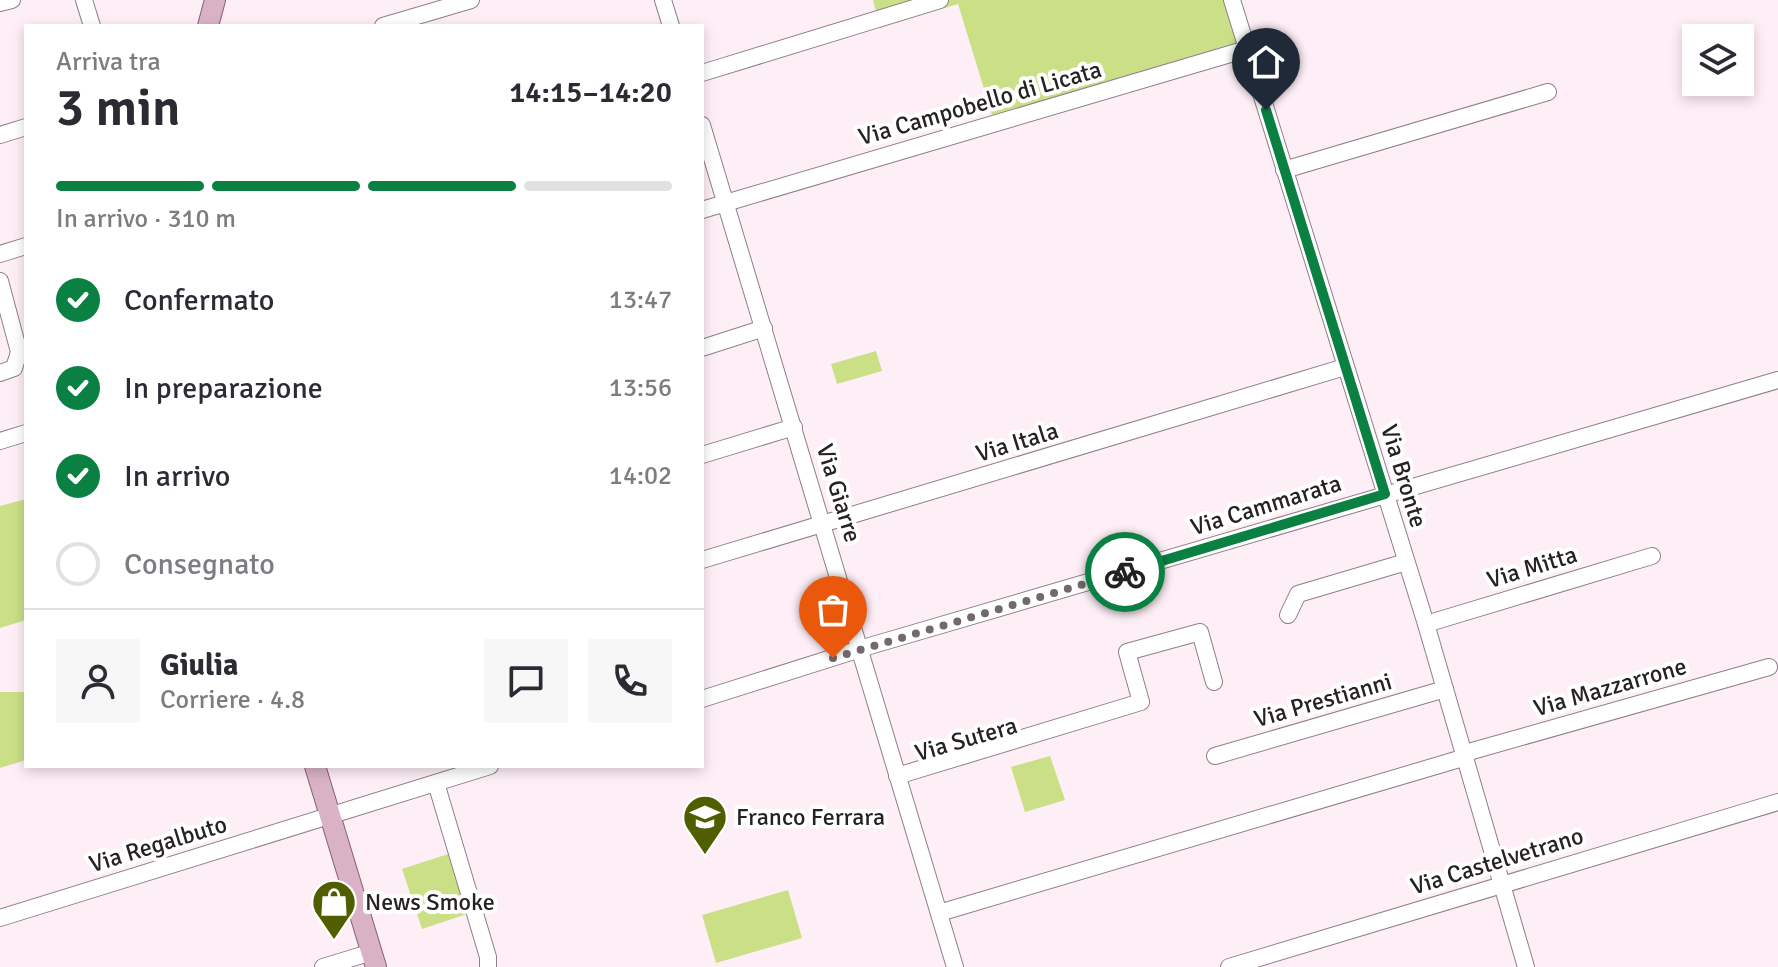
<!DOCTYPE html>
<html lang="it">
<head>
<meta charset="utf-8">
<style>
	:root { --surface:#fff; --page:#f7f7f7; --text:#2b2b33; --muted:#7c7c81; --line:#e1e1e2; --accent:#0b8043 }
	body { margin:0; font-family:Signika,sans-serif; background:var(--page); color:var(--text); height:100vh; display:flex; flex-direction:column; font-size:30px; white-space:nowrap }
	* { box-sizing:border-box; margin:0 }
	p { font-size:26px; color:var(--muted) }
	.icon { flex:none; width:44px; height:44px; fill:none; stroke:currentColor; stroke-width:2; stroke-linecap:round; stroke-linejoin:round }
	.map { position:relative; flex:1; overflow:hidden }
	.drawer { position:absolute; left:24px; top:24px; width:680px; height:744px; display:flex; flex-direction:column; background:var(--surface); border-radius:0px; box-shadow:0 4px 12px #0003 }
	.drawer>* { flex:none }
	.controls { position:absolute; left:1682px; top:24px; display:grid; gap:16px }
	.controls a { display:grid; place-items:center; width:72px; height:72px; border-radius:0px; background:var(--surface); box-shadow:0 4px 12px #0003; font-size:40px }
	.pin { position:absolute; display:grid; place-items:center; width:68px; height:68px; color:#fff; margin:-82px -34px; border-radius:50% 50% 50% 0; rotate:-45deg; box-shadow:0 0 8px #0007 }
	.pin .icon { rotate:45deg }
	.courier { position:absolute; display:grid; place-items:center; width:80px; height:80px; margin:-40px; border:6px solid #0b8043; border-radius:50%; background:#fff; color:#222; box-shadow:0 2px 10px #0007 }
	.head em { font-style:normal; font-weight:600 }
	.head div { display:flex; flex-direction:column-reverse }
	.head { display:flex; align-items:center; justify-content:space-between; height:136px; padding:0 32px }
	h1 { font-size:52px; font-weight:600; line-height:60px }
	.bar { display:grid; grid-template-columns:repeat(4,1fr); gap:12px 8px; align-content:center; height:96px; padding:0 32px }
	.bar i { height:10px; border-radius:6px; background:var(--line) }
	.bar .on { background:var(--accent) }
	.bar p { grid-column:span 4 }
	.line { display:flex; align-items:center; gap:20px; padding:0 32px; border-top:2px solid var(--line) }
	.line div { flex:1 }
	.round { display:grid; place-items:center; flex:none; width:84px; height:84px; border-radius:0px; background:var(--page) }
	ol { padding:0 32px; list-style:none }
	li { display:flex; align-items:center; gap:24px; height:88px }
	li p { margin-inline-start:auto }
	li .icon { padding:8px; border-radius:50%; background:var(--accent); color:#fff; stroke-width:4 }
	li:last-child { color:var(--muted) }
	li i { width:44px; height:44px; border:4px solid var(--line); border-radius:50% }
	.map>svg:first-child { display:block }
</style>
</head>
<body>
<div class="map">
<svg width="1778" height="967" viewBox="0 0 1778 967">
	<rect width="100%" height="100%" fill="#feeff6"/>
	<g fill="#cbdf87">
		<polygon points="873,0 1223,0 1239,42 992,115 958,4 880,28"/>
		<polygon points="876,351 882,371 837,384 831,364"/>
		<polygon points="26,499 26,620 0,628 0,506"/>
		<polygon points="0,692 26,692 26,760 0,768"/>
		<polygon points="1050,756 1065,800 1025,812 1011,767"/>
		<polygon points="448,854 467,914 422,929 402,869"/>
		<polygon points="788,890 802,938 716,963 702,915"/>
	</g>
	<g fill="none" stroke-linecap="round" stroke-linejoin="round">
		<g stroke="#8e8086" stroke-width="18">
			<g id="minor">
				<polyline points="84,0 92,26"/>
				<polyline points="663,0 671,26"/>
				<polyline points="1232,0 1426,624 1526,967"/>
				<polyline points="0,3 12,0"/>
				<polyline points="383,26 471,0"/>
				<polyline points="702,73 940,0"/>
				<polyline points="702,125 955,967"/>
				<polyline points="0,135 26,127"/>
				<polyline points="1284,170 1548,92"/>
				<polyline points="702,210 1247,49"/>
				<polyline points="0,254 26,246"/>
				<polyline points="0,281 19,352 14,368 0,373"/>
				<polyline points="702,348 764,328"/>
				<polyline points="0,441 26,433"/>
				<polyline points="702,455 794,427"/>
				<polyline points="702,560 1345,367"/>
				<polyline points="1288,615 1298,594 1406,562"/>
				<polyline points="1426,624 1652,556"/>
				<polyline points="702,699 873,645 1778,380"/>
				<polyline points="1465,753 1769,667"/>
				<polyline points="1215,756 1445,689"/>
				<polyline points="897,776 1141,702 1127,652 1200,632 1214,682"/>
				<polyline points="436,783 488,957 488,967"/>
				<polyline points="939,913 1466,757"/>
				<polyline points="0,918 490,766"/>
				<polyline points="323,967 372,952"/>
				<polyline points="1229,967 1778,802"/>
			</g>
		</g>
		<g stroke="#895e74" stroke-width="22">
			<g id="major">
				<polyline points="208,26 215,0"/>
				<polyline points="315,766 376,967"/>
			</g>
		</g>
		<use href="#minor" stroke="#fff" stroke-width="16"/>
		<use href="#major" stroke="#d9b2c6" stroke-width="20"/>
	</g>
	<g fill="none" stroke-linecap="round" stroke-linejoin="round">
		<polyline stroke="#72696d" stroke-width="8" stroke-dasharray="0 14.4" points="833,658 1125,572"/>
		<polyline stroke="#0b8043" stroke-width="10" points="1125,572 1385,494 1266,110"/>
	</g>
	<defs>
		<g id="school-pin" transform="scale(2.3)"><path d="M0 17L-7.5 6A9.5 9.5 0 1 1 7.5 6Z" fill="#505e00" stroke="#fff"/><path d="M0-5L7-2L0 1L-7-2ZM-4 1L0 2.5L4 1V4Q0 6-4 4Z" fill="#fff"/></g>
		<g id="shop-pin" transform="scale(2.3)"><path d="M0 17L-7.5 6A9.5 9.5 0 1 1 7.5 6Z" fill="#505e00" stroke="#fff"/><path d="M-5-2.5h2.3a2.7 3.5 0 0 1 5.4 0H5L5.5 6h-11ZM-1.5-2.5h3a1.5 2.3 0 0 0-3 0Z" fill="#fff"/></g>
	</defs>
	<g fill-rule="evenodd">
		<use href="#school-pin" x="705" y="817"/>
		<use href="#shop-pin" x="334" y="902"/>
	</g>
	<g text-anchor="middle" stroke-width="8" stroke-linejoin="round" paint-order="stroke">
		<g font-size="24" fill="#262123" stroke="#fff">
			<text transform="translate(980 103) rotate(-16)" y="8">Via Campobello di Licata</text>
			<text transform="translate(1017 442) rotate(-17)" y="8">Via Itala</text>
			<text transform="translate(1404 476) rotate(73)" y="8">Via Bronte</text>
			<text transform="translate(839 493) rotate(73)" y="8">Via Giarre</text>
			<text transform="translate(1266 505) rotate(-17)" y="8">Via Cammarata</text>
			<text transform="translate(1532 567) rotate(-17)" y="8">Via Mitta</text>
			<text transform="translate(1610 687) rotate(-16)" y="8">Via Mazzarrone</text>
			<text transform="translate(1323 700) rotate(-16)" y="8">Via Prestianni</text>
			<text transform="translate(966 739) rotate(-16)" y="8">Via Sutera</text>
			<text transform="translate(158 844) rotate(-17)" y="8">Via Regalbuto</text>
			<text transform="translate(1497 861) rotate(-17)" y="8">Via Castelvetrano</text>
		</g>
		<g font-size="24" fill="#262123" stroke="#fff" text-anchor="start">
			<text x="736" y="825">Franco Ferrara</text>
			<text x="365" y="910">News Smoke</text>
		</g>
	</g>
</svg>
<div class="controls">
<a><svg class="icon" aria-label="layers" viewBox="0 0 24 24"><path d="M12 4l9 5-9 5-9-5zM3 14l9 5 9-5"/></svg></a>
</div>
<div class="pin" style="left:833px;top:658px;background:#ea580c"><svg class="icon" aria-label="bag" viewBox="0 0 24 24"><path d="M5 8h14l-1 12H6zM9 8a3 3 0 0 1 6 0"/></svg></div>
<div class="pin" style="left:1266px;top:110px;background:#1f2937"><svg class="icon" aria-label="home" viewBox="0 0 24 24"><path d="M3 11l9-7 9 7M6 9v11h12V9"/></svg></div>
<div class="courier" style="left:1125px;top:572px"><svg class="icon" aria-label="bike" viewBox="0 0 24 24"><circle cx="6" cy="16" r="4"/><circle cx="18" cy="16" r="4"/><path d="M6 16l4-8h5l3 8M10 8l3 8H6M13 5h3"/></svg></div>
<section class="drawer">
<div class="head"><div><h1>3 min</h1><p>Arriva tra</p></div><em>14:15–14:20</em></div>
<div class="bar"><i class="on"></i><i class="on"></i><i class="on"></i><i></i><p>In arrivo · 310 m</p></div>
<ol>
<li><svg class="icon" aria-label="check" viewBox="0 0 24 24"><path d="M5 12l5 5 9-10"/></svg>Confermato<p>13:47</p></li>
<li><svg class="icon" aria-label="check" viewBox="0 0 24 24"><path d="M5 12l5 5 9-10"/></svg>In preparazione<p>13:56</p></li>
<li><svg class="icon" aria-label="check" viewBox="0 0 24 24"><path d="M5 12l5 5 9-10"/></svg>In arrivo<p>14:02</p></li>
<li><i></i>Consegnato</li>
</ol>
<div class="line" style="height:144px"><a class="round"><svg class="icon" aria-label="person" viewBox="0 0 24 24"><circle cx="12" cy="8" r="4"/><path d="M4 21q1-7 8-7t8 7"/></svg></a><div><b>Giulia</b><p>Corriere · 4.8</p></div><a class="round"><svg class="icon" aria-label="chat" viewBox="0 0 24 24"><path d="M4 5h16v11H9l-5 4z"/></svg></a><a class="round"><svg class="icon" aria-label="phone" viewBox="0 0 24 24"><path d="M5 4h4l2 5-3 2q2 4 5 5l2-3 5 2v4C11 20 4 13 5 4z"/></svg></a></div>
</section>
</div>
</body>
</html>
